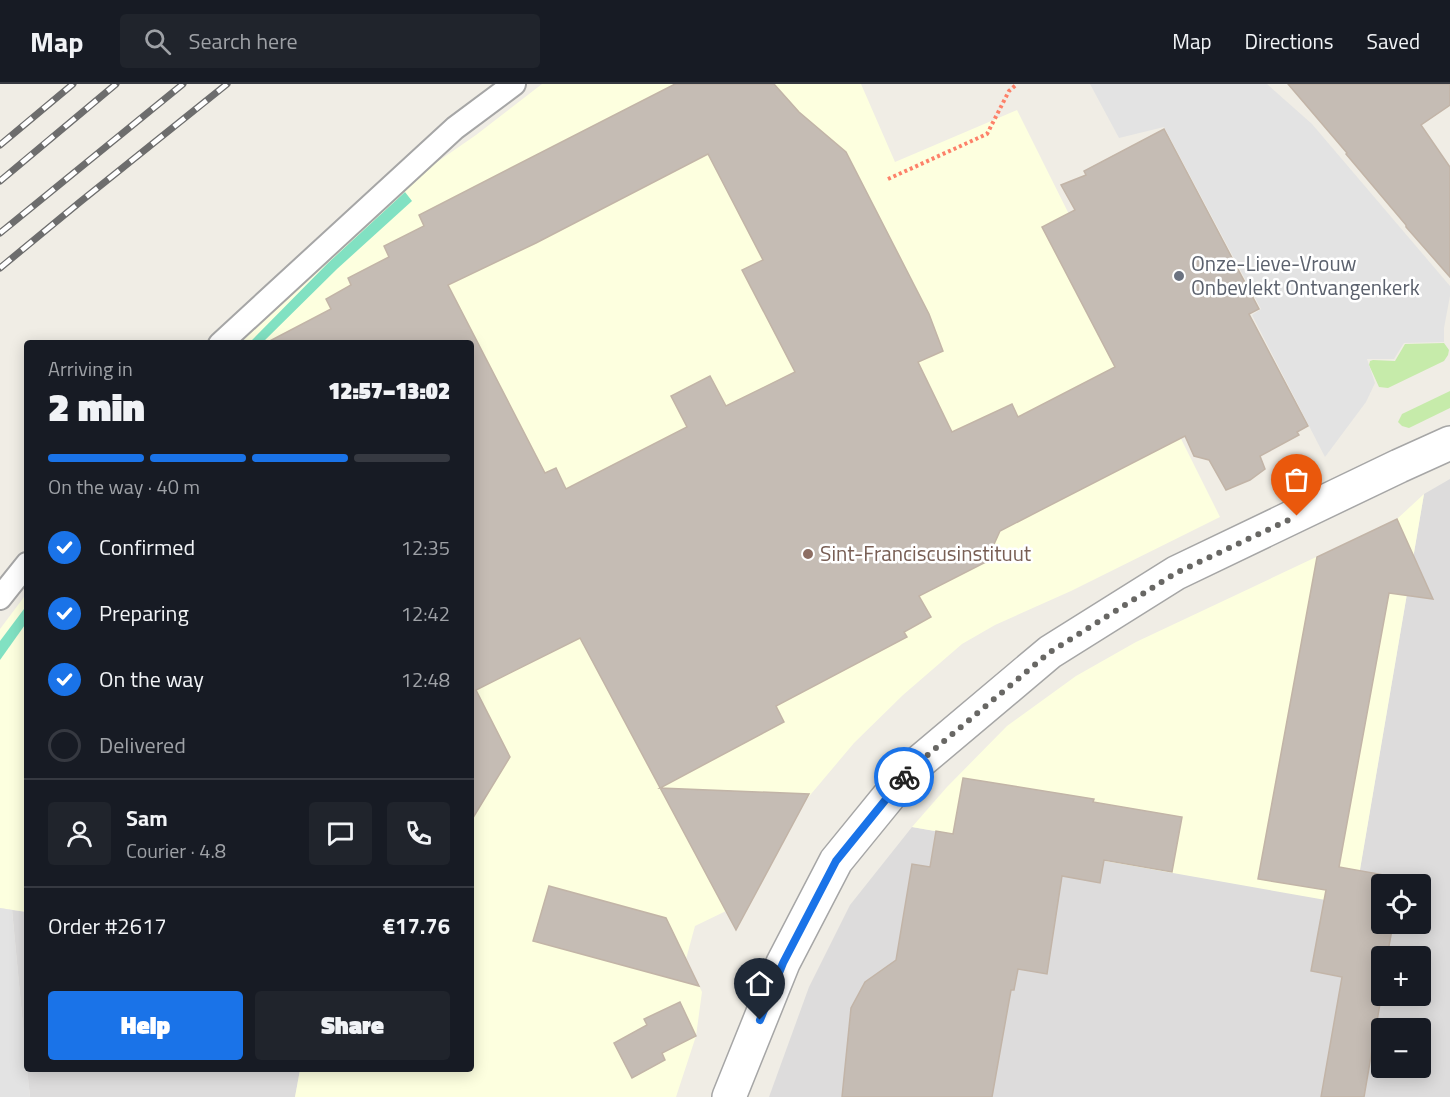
<!DOCTYPE html>
<html lang="en">
<head>
<meta charset="utf-8">
<style>
	:root { --surface:#171b24; --page:#20242c; --text:#f1f3f6; --muted:#9ea1a6; --line:#363941; --accent:#1a73e8 }
	body { margin:0; font-family:"Titillium Web",sans-serif; background:var(--page); color:var(--text); height:100vh; display:flex; flex-direction:column; font-size:22px; white-space:nowrap }
	* { box-sizing:border-box; margin:0 }
	p { font-size:20px; color:var(--muted) }
	.icon { flex:none; width:33px; height:33px; fill:none; stroke:currentColor; stroke-width:2; stroke-linecap:round; stroke-linejoin:round }
	.map { position:relative; flex:1; overflow:hidden }
	.sheet { position:absolute; left:24px; top:256px; width:450px; height:732px; display:flex; flex-direction:column; background:var(--surface); border-radius:6px; box-shadow:0 3px 15px #0003 }
	.sheet>* { flex:none }
	.controls { position:absolute; left:1371px; top:790px; display:grid; gap:12px }
	.controls a { display:grid; place-items:center; width:60px; height:60px; border-radius:6px; background:var(--surface); box-shadow:0 3px 15px #0003; font-size:30px }
	.pin { position:absolute; display:grid; place-items:center; width:51px; height:51px; color:#fff; margin:-62px -26px; border-radius:50% 50% 50% 0; rotate:-45deg; box-shadow:0 0 6px #0007 }
	.pin .icon { rotate:45deg }
	.courier { position:absolute; display:grid; place-items:center; width:60px; height:60px; margin:-30px; border:4px solid #1a73e8; border-radius:50%; background:#fff; color:#222; box-shadow:0 2px 8px #0007 }
	.summary em { font-style:normal; font-weight:800 }
	.summary div { display:flex; flex-direction:column-reverse }
	.summary { display:flex; align-items:center; justify-content:space-between; height:102px; padding:0 24px }
	h1 { font-size:39px; font-weight:800; line-height:45px }
	.bar { display:grid; grid-template-columns:repeat(4,1fr); gap:9px 6px; align-content:center; height:72px; padding:0 24px }
	.bar i { height:8px; border-radius:4px; background:var(--line) }
	.bar .on { background:var(--accent) }
	.bar p { grid-column:span 4 }
	.line { display:flex; align-items:center; gap:15px; padding:0 24px; border-top:2px solid var(--line) }
	.line div { flex:1 }
	.round { display:grid; place-items:center; flex:none; width:63px; height:63px; border-radius:6px; background:var(--page) }
	ol { padding:0 24px; list-style:none }
	li { display:flex; align-items:center; gap:18px; height:66px }
	li p { margin-inline-start:auto }
	li .icon { padding:6px; border-radius:50%; background:var(--accent); color:#fff; stroke-width:4 }
	li:last-child { color:var(--muted) }
	li i { width:33px; height:33px; border:3px solid var(--line); border-radius:50% }
	.cta { display:flex; gap:12px; margin-top:auto; padding:12px 24px }
	.cta a { flex:1; height:69px; border-radius:6px; background:var(--accent); color:#fff; font-size:24px; font-weight:800; line-height:69px; text-align:center }
	.cta a+a { background:var(--page); color:var(--text) }
	header { display:flex; align-items:center; gap:36px; box-sizing:border-box; height:84px; padding:0 30px; background:var(--surface); border-bottom:2px solid var(--line) }
	header strong { font-size:28px }
	nav { display:flex; gap:33px; margin-inline-start:auto; font-size:21px }
	.search { width:420px; height:54px; background:var(--page); display:flex; align-items:center; gap:15px; box-sizing:border-box; padding:0 21px; border-radius:6px; color:var(--muted); font-size:22px }
	.map>svg:first-child { display:block }
</style>
</head>
<body>
<header>
<strong>Map</strong>
<div class="search"><svg class="icon" aria-label="search" viewBox="0 0 24 24"><circle cx="10" cy="10" r="6"/><path d="M15 15l6 6"/></svg>Search here</div>
<nav><a>Map</a><a>Directions</a><a>Saved</a></nav>
</header>
<div class="map">
<svg width="1450" height="1013" viewBox="0 0 1450 1013">
	<rect width="100%" height="100%" fill="#f0ede5"/>
	<g fill="#dddcdc" fill-rule="evenodd">
		<path d="M1450 395V1013H769L809 903 850 821 912 743 1354 820 1424 410ZM1382 801H1420V840H1382ZM1382 873H1420V912H1382ZM1382 945H1420V984H1382Z"/>
		<polygon points="12,826 27,828 27,985"/>
		<polygon points="27,986 300,986 295,1013 30,1013"/>
	</g>
	<g fill="#fdffdf">
		<polygon points="542,0 861,0 895,78 1017,26 1220,433 1071,507 995,541 962,560 903,611 854,659 806,716 730,834 726,827 695,842 686,875 702,908 696,952 676,1013 295,1013 300,986 471,986 471,260 240,260 286,212 388,112 476,51"/>
		<polygon points="1424,410 1354,821 912,743 947,703 1007,642 1076,592 1136,558 1397,435"/>
		<polygon points="27,509 27,828 0,824 0,545"/>
	</g>
	<g fill="#c6ebaa">
		<polygon points="1444,259 1449,266 1448,271 1444,277 1388,304 1379,303 1369,281 1370,277 1373,276 1395,277 1405,260"/>
		<polygon points="1450,307 1450,324 1409,344 1402,342 1398,338 1402,330"/>
	</g>
	<g fill="#81e1c2">
		<polygon points="405,108 412,117 337,185 262,259 249,259 328,179"/>
		<polygon points="27,521 27,538 0,576 0,557"/>
	</g>
	<g fill="#e3e3e3">
		<polygon points="1090,0 1267,0 1312,40 1450,202 1450,212 1444,244 1444,258 1404,259 1394,275 1367,275 1375,299 1366,318 1325,373 1252,231 1261,225 1164,43 1119,54"/>
		<polygon points="0,824 12,826 30,1013 0,1013"/>
	</g>
	<g fill="#c5bcb4" stroke="#c2b4a7" stroke-width="1.5" fill-rule="evenodd">
		<path d="M675 0H774L799 28 846 68 929 230 943 267 918 278 952 348 1012 320 1018 333 1115 283 1042 143 1075 126 1061 101 1086 91 1084 87 1164 45 1259 225 1249 230 1308 342 1297 348 1299 351 1260 372 1265 385 1250 396 1226 406 1209 376 1194 372 1185 352 1000 447 986 478 919 512 931 533 904 548 907 553 776 622 784 638 660 704 809 710 736 846 580 554 476 606 510 673 471 737V260H264L331 225 326 215 351 201 348 194 389 173 384 162 424 142 419 131ZM708 70 763 176 742 186 795 288 726 322 710 292 671 312 687 343 566 405 556 384 545 389 448 201 536 159Z"/>
		<polygon points="1288,0 1450,0 1450,21 1421,41 1450,83 1450,193 1406,143 1406,141 1346,70 1347,69"/>
		<polygon points="1397,435 1433,515 1389,509 1339,783 1401,794 1400,801 1382,801 1382,840 1393,840 1387,873 1382,873 1382,908 1364,1013 1321,1013 1342,893 1311,887 1326,806 1258,795 1317,473"/>
		<polygon points="963,694 1094,715 1093,718 1182,733 1172,788 1104,776 1100,799 1062,792 1047,890 1018,885 1014,906 1011,906 992,1013 842,1013 851,924 865,898 896,876 912,780 930,783 936,747 953,750"/>
		<polygon points="549,802 666,834 699,902 533,857"/>
		<polygon points="680,918 696,952 662,969 665,976 632,994 614,959 647,941 644,935"/>
	</g>
	<g fill="none" stroke-linecap="round" stroke-linejoin="round">
		<g stroke="#a6a6a6" stroke-width="26">
			<g id="lane">
				<polyline points="220,260 455,44 514,0"/>
				<polyline points="0,514 27,480"/>
			</g>
		</g>
		<g stroke="#a6a6a6" stroke-width="36">
			<polyline id="street" points="729,1013 783,879 836,777 911,685 1050,568 1176,489 1399,382 1450,359"/>
		</g>
		<polyline stroke="#fd8169" stroke-width="4" stroke-dasharray="3 3" stroke-linecap="butt" points="888,95 987,50 1009,7 1017,0"/>
		<use href="#lane" stroke="#fff" stroke-width="22"/>
		<use href="#street" stroke="#fff" stroke-width="33"/>
		<g stroke="#6d6d6d" stroke-width="7">
			<g id="rail">
				<polyline points="0,61 73,0"/>
				<polyline points="0,97 116,0"/>
				<polyline points="0,149 183,0"/>
				<polyline points="0,184 80,118 227,0"/>
			</g>
		</g>
		<use href="#rail" stroke="#fff" stroke-width="4.5" stroke-dasharray="14" stroke-linecap="butt"/>
	</g>
	<g fill="none" stroke-linecap="round" stroke-linejoin="round">
		<polyline stroke="#686764" stroke-width="6" stroke-dasharray="0 10.8" points="904,693 911,685 1050,568 1176,489 1297,432"/>
		<polyline stroke="#1a73e8" stroke-width="8" points="760,936 783,879 836,777 904,693"/>
	</g>
	<circle fill="#6b7280" stroke="#fff" stroke-width="2" cx="1179" cy="192" r="6"/>
	<circle fill="#8d6e63" stroke="#fff" stroke-width="2" cx="808" cy="470" r="6"/>
	<g text-anchor="middle" stroke-width="5" stroke-linejoin="round" paint-order="stroke">
		<g font-size="21" fill="#5b616d" stroke="#fff" text-anchor="start">
			<text x="1191" y="187">Onze-Lieve-Vrouw<tspan x="1191" dy="24">Onbevlekt Ontvangenkerk</tspan></text>
		</g>
		<g font-size="21" fill="#785e54" stroke="#fff" text-anchor="start">
			<text x="820" y="477">Sint-Franciscusinstituut</text>
		</g>
	</g>
</svg>
<div class="controls">
<a><svg class="icon" aria-label="locate" viewBox="0 0 24 24"><circle cx="12" cy="12" r="6"/><path d="M12 2v4M12 18v4M2 12h4M18 12h4"/></svg></a>
<a>+</a>
<a>−</a>
</div>
<div class="pin" style="left:1297px;top:432px;background:#ea580c"><svg class="icon" aria-label="bag" viewBox="0 0 24 24"><path d="M5 8h14l-1 12H6zM9 8a3 3 0 0 1 6 0"/></svg></div>
<div class="pin" style="left:760px;top:936px;background:#1f2937"><svg class="icon" aria-label="home" viewBox="0 0 24 24"><path d="M3 11l9-7 9 7M6 9v11h12V9"/></svg></div>
<div class="courier" style="left:904px;top:693px"><svg class="icon" aria-label="bike" viewBox="0 0 24 24"><circle cx="6" cy="16" r="4"/><circle cx="18" cy="16" r="4"/><path d="M6 16l4-8h5l3 8M10 8l3 8H6M13 5h3"/></svg></div>
<section class="sheet">
<div class="summary"><div><h1>2 min</h1><p>Arriving in</p></div><em>12:57–13:02</em></div>
<div class="bar"><i class="on"></i><i class="on"></i><i class="on"></i><i></i><p>On the way · 40 m</p></div>
<ol>
<li><svg class="icon" aria-label="check" viewBox="0 0 24 24"><path d="M5 12l5 5 9-10"/></svg>Confirmed<p>12:35</p></li>
<li><svg class="icon" aria-label="check" viewBox="0 0 24 24"><path d="M5 12l5 5 9-10"/></svg>Preparing<p>12:42</p></li>
<li><svg class="icon" aria-label="check" viewBox="0 0 24 24"><path d="M5 12l5 5 9-10"/></svg>On the way<p>12:48</p></li>
<li><i></i>Delivered</li>
</ol>
<div class="line" style="height:108px"><a class="round"><svg class="icon" aria-label="person" viewBox="0 0 24 24"><circle cx="12" cy="8" r="4"/><path d="M4 21q1-7 8-7t8 7"/></svg></a><div><b>Sam</b><p>Courier · 4.8</p></div><a class="round"><svg class="icon" aria-label="chat" viewBox="0 0 24 24"><path d="M4 5h16v11H9l-5 4z"/></svg></a><a class="round"><svg class="icon" aria-label="phone" viewBox="0 0 24 24"><path d="M5 4h4l2 5-3 2q2 4 5 5l2-3 5 2v4C11 20 4 13 5 4z"/></svg></a></div>
<div class="line" style="height:78px"><div>Order #2617</div><b>€17.76</b></div>
<div class="cta"><a>Help</a><a>Share</a></div>
</section>
</div>
</body>
</html>
